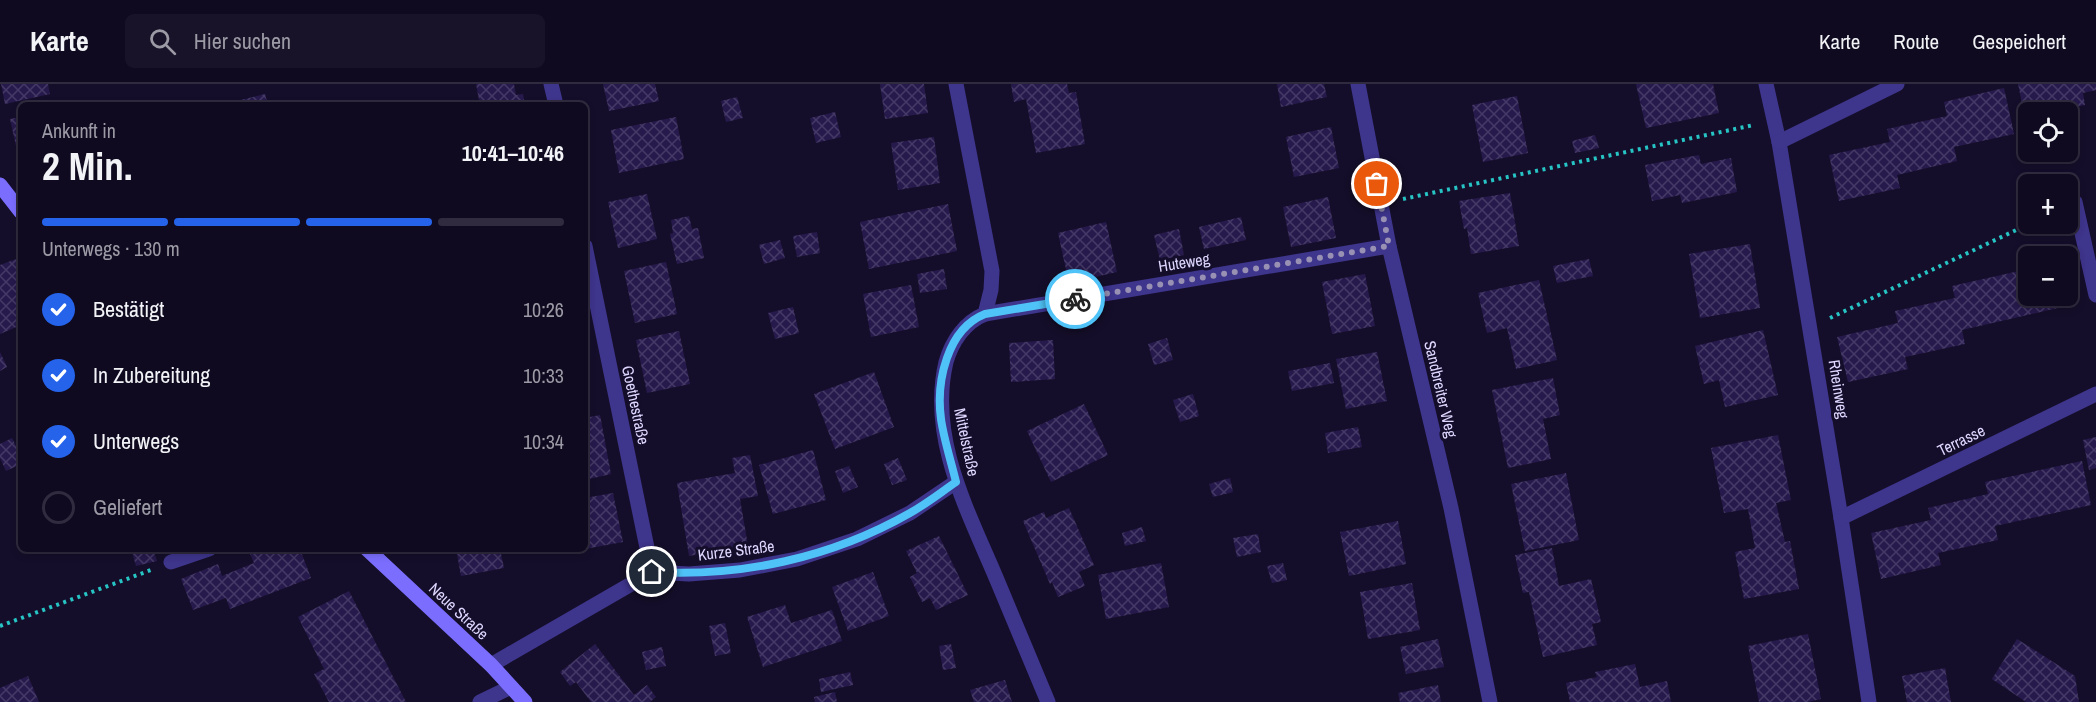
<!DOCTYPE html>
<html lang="de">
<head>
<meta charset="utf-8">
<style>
	:root { --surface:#100a20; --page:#191329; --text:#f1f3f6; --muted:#9c9aa5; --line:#302b3e; --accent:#2563eb }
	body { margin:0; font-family:"Archivo Narrow",sans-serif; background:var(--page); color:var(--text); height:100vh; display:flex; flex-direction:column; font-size:22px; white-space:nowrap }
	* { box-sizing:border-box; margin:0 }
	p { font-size:20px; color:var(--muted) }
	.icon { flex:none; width:33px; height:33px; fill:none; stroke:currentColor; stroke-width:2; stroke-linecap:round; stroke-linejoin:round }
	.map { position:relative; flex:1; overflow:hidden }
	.details { position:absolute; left:18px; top:18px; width:570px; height:450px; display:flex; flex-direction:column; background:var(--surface); border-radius:9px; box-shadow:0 3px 9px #0003,0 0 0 2px var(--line) }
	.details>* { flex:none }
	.controls { position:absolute; left:2018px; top:18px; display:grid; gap:12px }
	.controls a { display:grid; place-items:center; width:60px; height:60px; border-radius:9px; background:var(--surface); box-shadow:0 3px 9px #0003,0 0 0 2px var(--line); font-size:30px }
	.pin { position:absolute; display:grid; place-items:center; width:51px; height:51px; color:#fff; margin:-26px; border:3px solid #fff; border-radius:50%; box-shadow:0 2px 6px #0007 }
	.courier { position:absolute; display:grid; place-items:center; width:60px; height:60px; margin:-30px; border:4px solid #4fc3f7; border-radius:50%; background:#fff; color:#222; box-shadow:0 2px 8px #0007 }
	.summary em { font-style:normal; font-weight:700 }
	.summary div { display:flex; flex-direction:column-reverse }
	.summary { display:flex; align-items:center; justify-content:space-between; height:102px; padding:0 24px }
	h1 { font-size:39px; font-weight:700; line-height:45px }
	.bar { display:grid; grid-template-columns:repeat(4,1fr); gap:9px 6px; align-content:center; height:72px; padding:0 24px }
	.bar i { height:8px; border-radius:4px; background:var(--line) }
	.bar .on { background:var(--accent) }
	.bar p { grid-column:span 4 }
	ol { padding:0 24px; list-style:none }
	li { display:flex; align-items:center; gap:18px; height:66px }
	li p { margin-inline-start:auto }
	li .icon { padding:6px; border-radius:50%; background:var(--accent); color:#fff; stroke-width:4 }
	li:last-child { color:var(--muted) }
	li i { width:33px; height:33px; border:3px solid var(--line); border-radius:50% }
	header { display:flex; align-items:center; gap:36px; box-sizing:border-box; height:84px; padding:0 30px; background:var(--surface); border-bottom:2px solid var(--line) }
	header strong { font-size:28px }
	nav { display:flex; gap:33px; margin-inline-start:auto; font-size:21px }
	.search { width:420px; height:54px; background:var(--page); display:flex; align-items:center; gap:15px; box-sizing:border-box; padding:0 21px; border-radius:9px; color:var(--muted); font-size:22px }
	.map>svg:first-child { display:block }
</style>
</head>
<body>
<header>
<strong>Karte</strong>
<div class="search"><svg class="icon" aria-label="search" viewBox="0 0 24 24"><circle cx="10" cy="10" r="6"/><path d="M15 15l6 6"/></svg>Hier suchen</div>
<nav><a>Karte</a><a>Route</a><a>Gespeichert</a></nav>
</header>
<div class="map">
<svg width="2096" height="618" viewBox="0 0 2096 618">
	<defs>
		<pattern id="building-cross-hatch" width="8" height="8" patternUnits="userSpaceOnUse" patternTransform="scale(1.5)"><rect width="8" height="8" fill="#26194c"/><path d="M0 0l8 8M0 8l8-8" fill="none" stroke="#453a67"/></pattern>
	</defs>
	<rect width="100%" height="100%" fill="#150e2a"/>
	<g fill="url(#building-cross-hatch)">
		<polygon points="1,0 48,0 50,10 5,20"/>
		<polygon points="476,0 514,0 516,11 523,10 525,21 480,21"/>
		<polygon points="603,0 655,0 659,17 609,27"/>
		<polygon points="880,0 924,0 928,29 885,35"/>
		<polygon points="1011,0 1067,0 1069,9 1076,8 1085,60 1036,69 1026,15 1014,18"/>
		<polygon points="1277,0 1324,0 1327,13 1281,23"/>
		<polygon points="1636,0 1713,0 1719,29 1646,44"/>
		<polygon points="2018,0 2096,0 2096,6 2083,9 2085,21 2050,28 2028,28 2028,34 2025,34"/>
		<polygon points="2004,4 2014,50 1954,63 1957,77 1897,91 1900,104 1839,117 1829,71 1890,58 1887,45 1947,32 1944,18"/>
		<polygon points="265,10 268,21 224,21 224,20"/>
		<polygon points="1517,12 1528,69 1483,78 1472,21"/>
		<polygon points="737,13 743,34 726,38 721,17"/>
		<polygon points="835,28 841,53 816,59 810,34"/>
		<polygon points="21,33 21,61 16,62 10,35"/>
		<polygon points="676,33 684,75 619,89 611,46"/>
		<polygon points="1331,43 1339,84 1294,93 1286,53"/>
		<polygon points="1595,51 1599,64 1575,69 1572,57"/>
		<polygon points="934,53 940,99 898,106 891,59"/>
		<polygon points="1699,71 1701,80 1731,74 1737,108 1682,119 1680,111 1652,117 1645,81"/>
		<polygon points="1510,109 1519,162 1471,170 1467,144 1464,145 1459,117"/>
		<polygon points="647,110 657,155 618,164 608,118"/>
		<polygon points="1328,113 1336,154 1291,163 1283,123"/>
		<polygon points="948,120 957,167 869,185 860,138"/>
		<polygon points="689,132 692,145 698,144 704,174 677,180 670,150 673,149 671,136"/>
		<polygon points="1241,133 1246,156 1204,165 1199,143"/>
		<polygon points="1106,138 1117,188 1069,199 1058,149"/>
		<polygon points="1179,145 1184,171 1160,176 1154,151"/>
		<polygon points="817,148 820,169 797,173 793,152"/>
		<polygon points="780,156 785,174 764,180 759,161"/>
		<polygon points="1750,160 1760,224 1700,234 1689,170"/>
		<polygon points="16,175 21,188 21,241 0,250 0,181"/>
		<polygon points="1589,175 1593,192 1557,199 1553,182"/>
		<polygon points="666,178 677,230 635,239 624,187"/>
		<polygon points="944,185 947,205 920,209 917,190"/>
		<polygon points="2028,185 2028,212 2055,212 2058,224 1962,246 1965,260 1905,273 1908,285 1848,298 1837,253 1898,239 1895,227 1955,214 1952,202"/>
		<polygon points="1365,190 1375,242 1332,250 1322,198"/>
		<polygon points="1539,196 1557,276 1516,285 1507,244 1487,249 1478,209"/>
		<polygon points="911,201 919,243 871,253 863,210"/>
		<polygon points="793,223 799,249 775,255 768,229"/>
		<polygon points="1763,246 1778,311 1725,323 1719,296 1704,300 1695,262"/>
		<polygon points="679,247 690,300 647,309 636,256"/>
		<polygon points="1167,254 1173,276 1154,281 1148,260"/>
		<polygon points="1053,256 1055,295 1011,298 1009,259"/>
		<polygon points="0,268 7,283 0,287"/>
		<polygon points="1377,268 1387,317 1346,325 1336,275"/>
		<polygon points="1330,279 1334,299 1292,307 1288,287"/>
		<polygon points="585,288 590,310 585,311"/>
		<polygon points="874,288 894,343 835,365 814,310"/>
		<polygon points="1553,294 1560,331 1543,335 1551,375 1508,384 1492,306"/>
		<polygon points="1193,310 1199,332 1180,338 1173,316"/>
		<polygon points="1084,320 1108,371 1051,398 1027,347"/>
		<polygon points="600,331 611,390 585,396 585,334"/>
		<polygon points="1358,343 1362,363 1328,369 1325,349"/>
		<polygon points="1778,351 1791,416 1776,419 1785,458 1790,457 1799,505 1744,515 1735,468 1755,464 1748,425 1724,429 1711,364"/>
		<polygon points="2096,353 2096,384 2089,386 2083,356"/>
		<polygon points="12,354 21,372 21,380 6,387 0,374 0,360"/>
		<polygon points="813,366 826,416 773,430 759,381"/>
		<polygon points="750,371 758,412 740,415 748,462 689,472 677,399 735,389 732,374"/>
		<polygon points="898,374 907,396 892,401 884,380"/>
		<polygon points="2082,377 2091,421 1995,442 1998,456 1938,469 1941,481 1881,495 1871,449 1931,436 1928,424 1988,410 1985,398"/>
		<polygon points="849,382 858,403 843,409 835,387"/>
		<polygon points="1566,389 1579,456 1525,467 1511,400"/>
		<polygon points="1230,394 1233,408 1213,413 1209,400"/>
		<polygon points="613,409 623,458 585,465 585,414"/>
		<polygon points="1069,424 1094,481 1079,488 1085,502 1058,513 1052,498 1050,500 1023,437 1044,428 1046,434"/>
		<polygon points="1398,437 1406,480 1349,492 1340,448"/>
		<polygon points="1142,443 1146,457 1125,462 1122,449"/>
		<polygon points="1258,450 1261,468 1237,473 1233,454"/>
		<polygon points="939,452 968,511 936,526 930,514 922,518 910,493 917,489 906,467"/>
		<polygon points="1552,464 1559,502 1591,495 1601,538 1592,540 1597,561 1543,573 1529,508 1523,509 1515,471"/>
		<polygon points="131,465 153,465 157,477 136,482"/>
		<polygon points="264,465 300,465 311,494 230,525 226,514 193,526 181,495 218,480 222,492 254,479 250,470"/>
		<polygon points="456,465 500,465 504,484 461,492"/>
		<polygon points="1161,479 1169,523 1106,535 1098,491"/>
		<polygon points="1283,479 1287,496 1272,499 1267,482"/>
		<polygon points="873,488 889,532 848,547 832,503"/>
		<polygon points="1412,499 1420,546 1368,555 1360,508"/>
		<polygon points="349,507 406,618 329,618 314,590 324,585 298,533"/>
		<polygon points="785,521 791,539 832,526 842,557 763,583 747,533"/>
		<polygon points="725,539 731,569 715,572 709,542"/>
		<polygon points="1808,550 1821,615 1808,618 1759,618 1748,562"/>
		<polygon points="1438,555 1444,583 1406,590 1400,563"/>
		<polygon points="2017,555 2075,592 2079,618 2026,618 1992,595"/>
		<polygon points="595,560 634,611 647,601 656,613 650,618 591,618 576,598 570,602 560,588"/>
		<polygon points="951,560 956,584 943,586 939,562"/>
		<polygon points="662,563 666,582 646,586 642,568"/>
		<polygon points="1635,580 1640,603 1667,597 1671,618 1570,618 1566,599 1597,593 1595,588"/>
		<polygon points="1945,584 1951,618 1907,618 1902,592"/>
		<polygon points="850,588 853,601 821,608 819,595"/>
		<polygon points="28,592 39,618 0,618 0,604"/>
		<polygon points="1005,596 1012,618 974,618 970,606"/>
		<polygon points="1438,601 1441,618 1400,618 1398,609"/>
		<polygon points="835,608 837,618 815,618 814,613"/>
	</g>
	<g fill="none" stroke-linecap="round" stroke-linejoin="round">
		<g stroke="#26c4c4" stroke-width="4" stroke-dasharray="3 4.5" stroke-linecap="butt">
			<polyline points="1403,115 1754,41"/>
			<polyline points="1830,234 2029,140"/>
			<polyline points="0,542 151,486"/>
		</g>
		<g stroke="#3e358c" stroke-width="15">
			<polyline points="2075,118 2096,211"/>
			<polyline points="480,618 511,603"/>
		</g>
		<g stroke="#3e358c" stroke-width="15">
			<polyline points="551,0 556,21"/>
			<path d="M956 0 992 187 991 206 985 230C965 238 952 257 946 278 928 354 968 427 997 496 1014 537 1031 577 1048 618"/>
			<polyline points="1358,0 1389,162 1451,424 1490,618"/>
			<polyline points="1766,0 1779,58 1841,434 1869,618"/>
			<polyline points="1779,58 1897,0"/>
			<polyline points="585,162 652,488"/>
			<polyline points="985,230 1389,162"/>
			<polyline points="1841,434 2096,310"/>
			<polyline points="171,478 209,465"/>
			<polyline points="491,581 652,488 689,490 740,486 797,475 857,455 910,429 956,398"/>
		</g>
		<g stroke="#7b6eff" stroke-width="15">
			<polyline points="0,101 21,128"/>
			<polyline points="367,465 491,581 525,618"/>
		</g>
	</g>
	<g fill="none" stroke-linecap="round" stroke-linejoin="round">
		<polyline stroke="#9891b4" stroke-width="6" stroke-dasharray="0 10.8" points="1075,215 1389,162 1377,100"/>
		<path stroke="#4fc3f7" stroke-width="8" d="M652 488C742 493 831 474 910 429 926 420 940 409 956 398 951 377 944 356 941 335 936 298 947 245 985 230L1075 215"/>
	</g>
	<g text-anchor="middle" stroke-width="6" stroke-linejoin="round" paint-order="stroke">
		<g font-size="16" fill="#ded7ff" stroke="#150e2a">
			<text transform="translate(1184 178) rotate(-9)" y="6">Huteweg</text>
			<text transform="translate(1441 305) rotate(77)" y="6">Sandbreiter Weg</text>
			<text transform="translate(1839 305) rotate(81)" y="6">Rheinweg</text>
			<text transform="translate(636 321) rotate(78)" y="6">Goethestraße</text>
			<text transform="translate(1961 356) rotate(-26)" y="6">Terrasse</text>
			<text transform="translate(967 358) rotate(78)" y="6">Mittelstraße</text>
			<text transform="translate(736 466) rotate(-7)" y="6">Kurze Straße</text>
			<text transform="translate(459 527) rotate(43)" y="6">Neue Straße</text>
		</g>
	</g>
</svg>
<div class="controls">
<a><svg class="icon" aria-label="locate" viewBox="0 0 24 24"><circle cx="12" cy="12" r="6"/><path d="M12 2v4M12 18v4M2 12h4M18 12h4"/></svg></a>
<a>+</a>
<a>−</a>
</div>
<div class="pin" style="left:1377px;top:100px;background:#ea580c"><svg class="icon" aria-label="bag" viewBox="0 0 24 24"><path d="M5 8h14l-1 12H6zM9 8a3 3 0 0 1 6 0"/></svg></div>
<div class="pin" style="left:652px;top:488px;background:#1f2937"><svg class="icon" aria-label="home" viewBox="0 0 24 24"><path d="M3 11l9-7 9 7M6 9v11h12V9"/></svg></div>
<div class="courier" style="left:1075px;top:215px"><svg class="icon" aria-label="bike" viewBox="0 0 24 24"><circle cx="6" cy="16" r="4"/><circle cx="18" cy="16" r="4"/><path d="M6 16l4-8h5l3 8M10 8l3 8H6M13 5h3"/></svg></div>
<section class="details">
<div class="summary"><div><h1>2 Min.</h1><p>Ankunft in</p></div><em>10:41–10:46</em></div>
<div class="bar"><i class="on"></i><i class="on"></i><i class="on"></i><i></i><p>Unterwegs · 130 m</p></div>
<ol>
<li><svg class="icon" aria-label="check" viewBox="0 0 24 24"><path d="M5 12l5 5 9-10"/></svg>Bestätigt<p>10:26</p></li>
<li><svg class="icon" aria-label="check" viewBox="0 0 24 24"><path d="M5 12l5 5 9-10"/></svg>In Zubereitung<p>10:33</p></li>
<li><svg class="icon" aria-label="check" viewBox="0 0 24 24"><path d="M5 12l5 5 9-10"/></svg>Unterwegs<p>10:34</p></li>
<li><i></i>Geliefert</li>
</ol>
</section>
</div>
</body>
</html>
